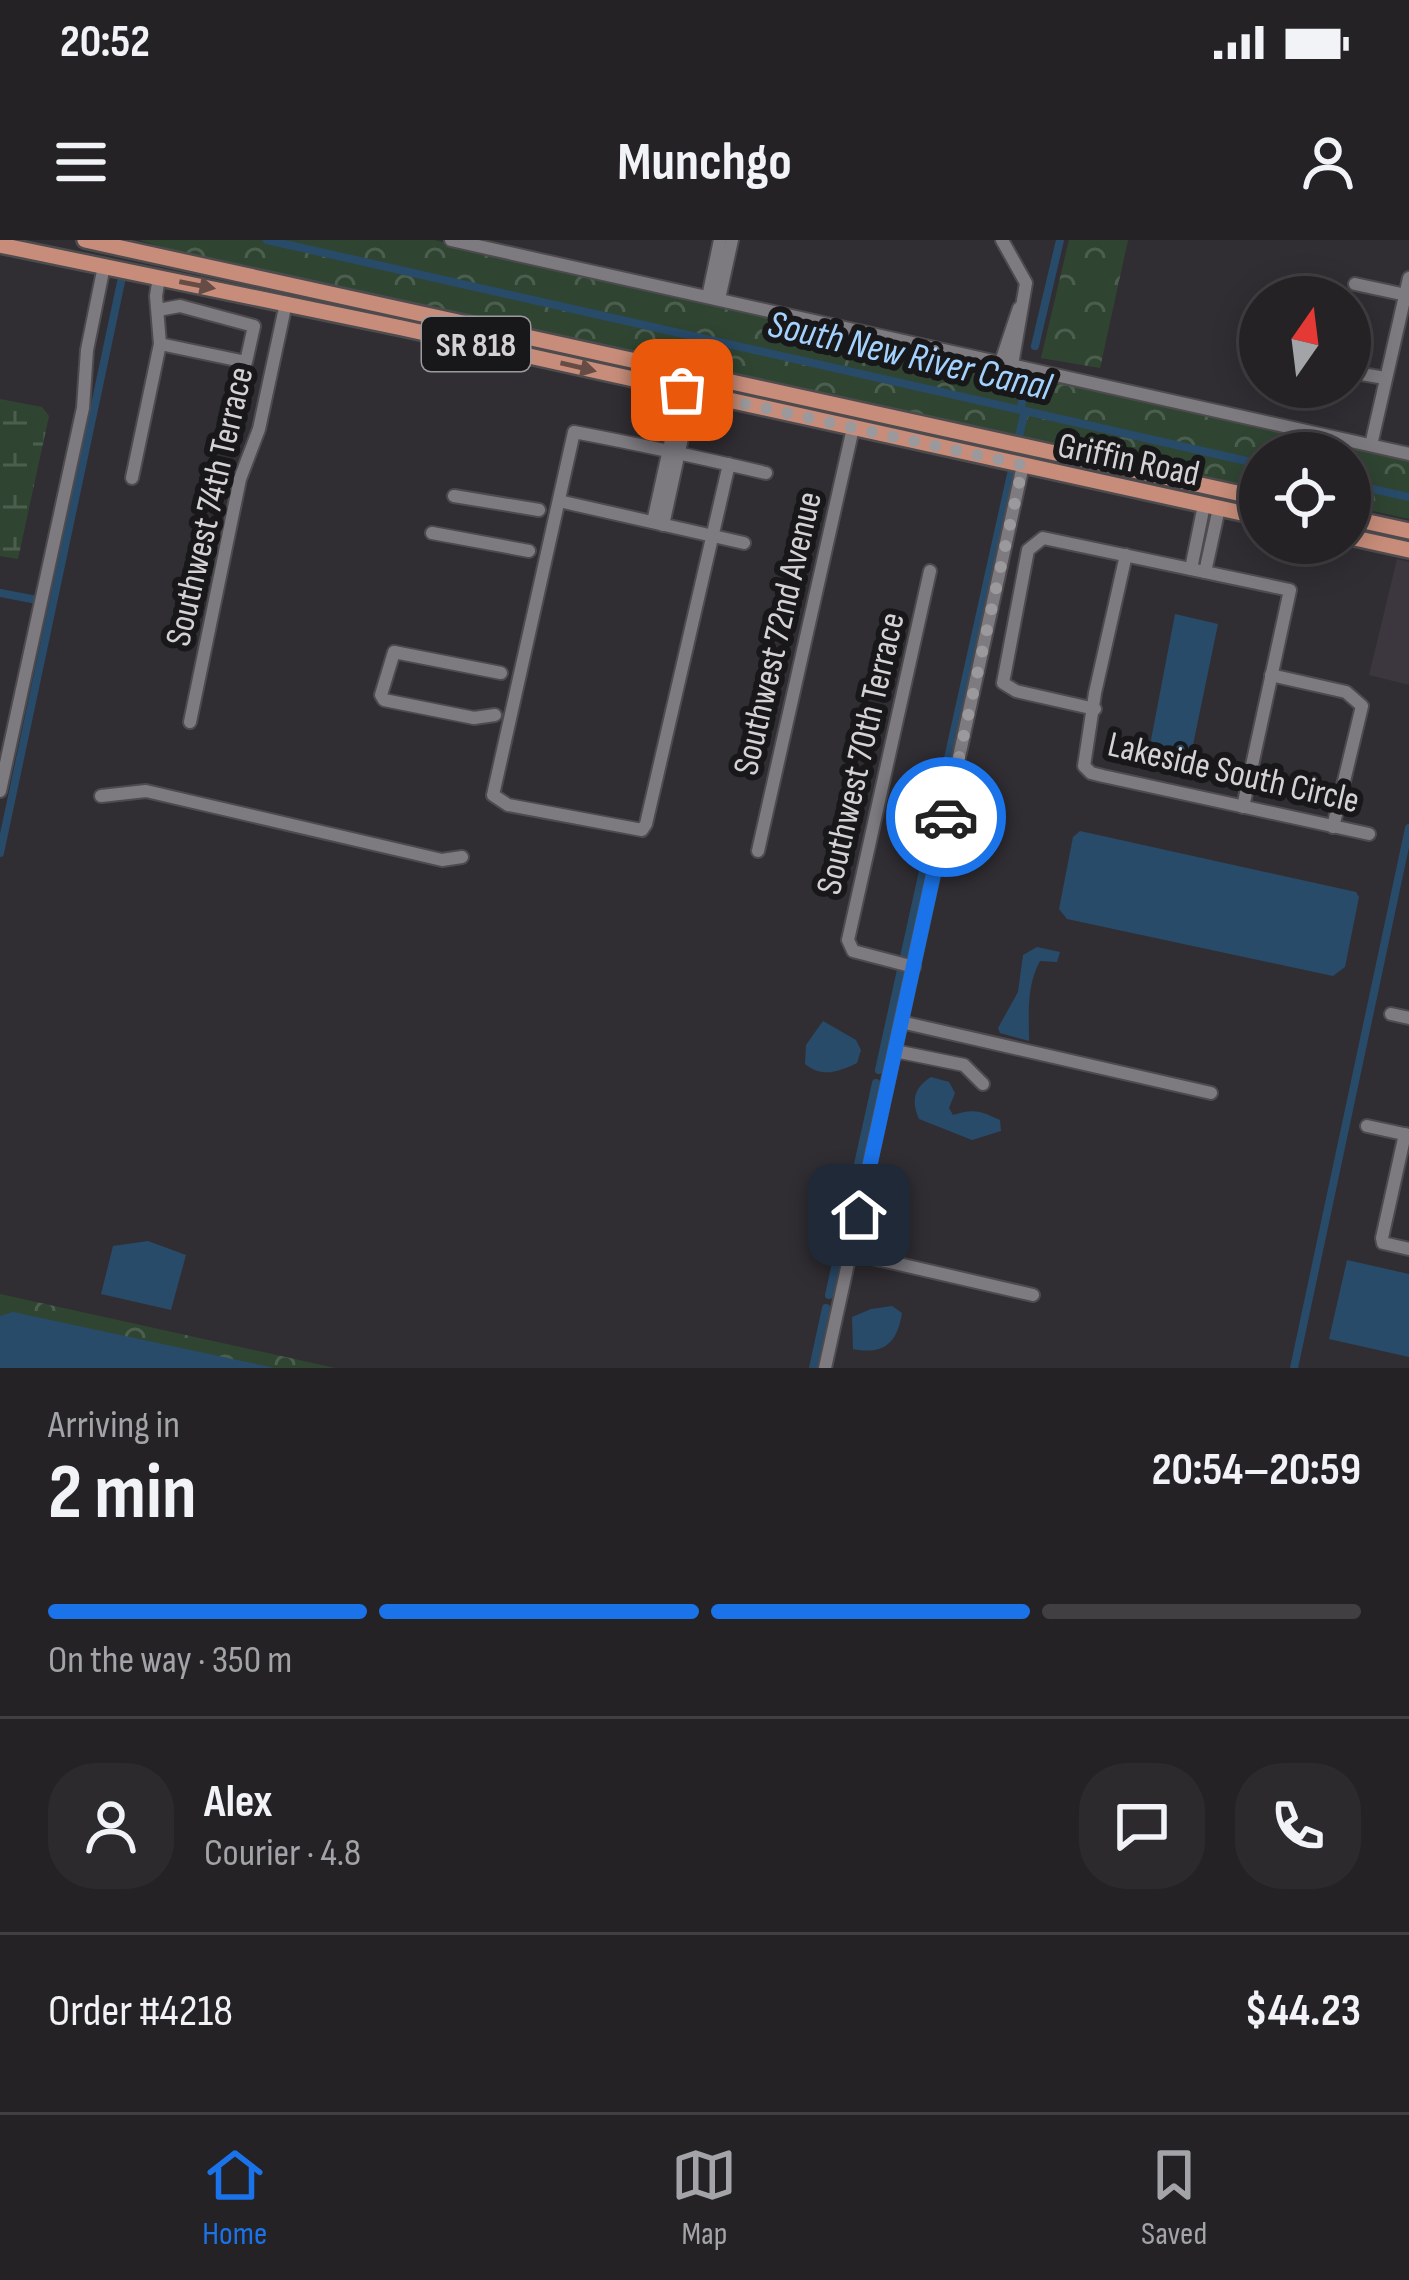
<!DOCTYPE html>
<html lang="en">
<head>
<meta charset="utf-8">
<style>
	:root { --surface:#252226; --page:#2d2a2e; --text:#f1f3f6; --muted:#a3a4a7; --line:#423f43; --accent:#1a73e8 }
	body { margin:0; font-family:"Sofia Sans Condensed",sans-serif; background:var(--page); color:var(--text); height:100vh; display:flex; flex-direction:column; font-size:45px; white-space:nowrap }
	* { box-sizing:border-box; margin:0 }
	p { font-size:39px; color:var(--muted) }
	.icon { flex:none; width:66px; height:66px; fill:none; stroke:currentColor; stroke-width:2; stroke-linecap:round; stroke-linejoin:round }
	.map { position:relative; height:1128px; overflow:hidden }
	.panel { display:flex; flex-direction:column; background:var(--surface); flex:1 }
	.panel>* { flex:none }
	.needle { width:78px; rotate:14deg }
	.buttons { position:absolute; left:1239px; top:36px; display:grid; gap:24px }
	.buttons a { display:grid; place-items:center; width:132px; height:132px; border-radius:50%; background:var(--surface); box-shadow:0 6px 30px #0003,0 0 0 3px var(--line); font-size:60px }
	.pin { position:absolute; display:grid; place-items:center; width:102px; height:102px; color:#fff; margin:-51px; border-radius:24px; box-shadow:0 6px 18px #0006 }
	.courier { position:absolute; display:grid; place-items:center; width:120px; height:120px; margin:-60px; border:9px solid #1a73e8; border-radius:50%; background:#fff; color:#222; box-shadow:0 3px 15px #0007 }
	.head em { font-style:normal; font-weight:700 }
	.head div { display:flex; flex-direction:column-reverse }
	.head { display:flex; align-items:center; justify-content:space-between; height:204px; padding:0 48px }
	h1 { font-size:78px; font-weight:700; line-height:90px }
	.bar { display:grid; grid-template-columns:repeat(4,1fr); gap:18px 12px; align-content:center; height:144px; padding:0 48px }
	.bar i { height:15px; border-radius:9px; background:var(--line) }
	.bar .on { background:var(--accent) }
	.bar p { grid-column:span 4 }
	.line { display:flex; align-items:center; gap:30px; padding:0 48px; border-top:3px solid var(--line) }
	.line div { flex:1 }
	.round { display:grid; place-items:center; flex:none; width:126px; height:126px; border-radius:48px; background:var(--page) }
	.status { display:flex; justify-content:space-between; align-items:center; height:84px; padding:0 60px; background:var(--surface); direction:ltr }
	.status svg { height:33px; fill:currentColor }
	header { display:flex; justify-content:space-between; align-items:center; height:156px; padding:0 48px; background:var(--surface); font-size:54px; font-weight:700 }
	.tabs { display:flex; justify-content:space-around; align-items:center; height:168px; border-top:3px solid var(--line); background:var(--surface); font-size:33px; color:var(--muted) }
	.tabs a { display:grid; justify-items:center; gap:6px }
	.tabs .on { color:var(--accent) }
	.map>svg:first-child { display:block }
</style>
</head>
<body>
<div class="status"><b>20:52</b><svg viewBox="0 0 49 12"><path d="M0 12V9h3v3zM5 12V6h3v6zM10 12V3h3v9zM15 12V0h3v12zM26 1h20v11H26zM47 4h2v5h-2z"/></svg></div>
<header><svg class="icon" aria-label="menu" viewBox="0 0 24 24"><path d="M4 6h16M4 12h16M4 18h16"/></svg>Munchgo<svg class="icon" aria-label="person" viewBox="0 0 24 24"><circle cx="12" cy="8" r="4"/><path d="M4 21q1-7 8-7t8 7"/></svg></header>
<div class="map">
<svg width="1409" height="1128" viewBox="0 0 1409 1128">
	<defs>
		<pattern id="wetland-marsh" width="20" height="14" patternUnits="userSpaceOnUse" patternTransform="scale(3)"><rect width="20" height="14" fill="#2f4532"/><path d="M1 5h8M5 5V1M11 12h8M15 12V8" fill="none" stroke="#4c5f4f"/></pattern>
		<pattern id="park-crowns" width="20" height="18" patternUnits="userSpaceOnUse" patternTransform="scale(3)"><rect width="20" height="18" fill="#2f4532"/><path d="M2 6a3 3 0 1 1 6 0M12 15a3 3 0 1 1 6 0" fill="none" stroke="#4c5f4f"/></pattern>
	</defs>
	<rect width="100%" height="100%" fill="#312e33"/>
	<polygon fill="#3c363f" points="1397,319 1409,322 1409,445 1369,435"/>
	<polygon fill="url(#wetland-marsh)" points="0,159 42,167 49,176 18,319 0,316"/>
	<g fill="url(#park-crowns)">
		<polygon points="139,0 434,0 1318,198 1323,204 1320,213 1260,213 1260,249 189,15"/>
		<polygon points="1069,0 1128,0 1100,128 1041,118"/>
		<polygon points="1361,208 1409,218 1409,279 1350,266 1348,213"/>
		<polygon points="0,1054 335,1128 0,1128"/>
	</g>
	<g fill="#284b6a">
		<polygon points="1175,374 1218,384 1188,529 1147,521"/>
		<polygon points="1080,591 1356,652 1359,657 1345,727 1333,736 1067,679 1059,669 1073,597"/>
		<path d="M1037 707 1060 712 1057 722 1040 721C1026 747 1029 774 1029 801L1000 793 998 788 1018 752 1023 715Z"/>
		<path d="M823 781 856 800 861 810 857 823C838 832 822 838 805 824L806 805Z"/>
		<path d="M931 837 949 842 955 853 949 868 953 875C973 868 981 871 1000 880L1001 891 972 900 919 879C911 860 914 848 931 837Z"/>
		<polygon points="148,1001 186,1015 171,1070 101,1054 113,1006"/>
		<polygon points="1347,1020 1409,1034 1409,1117 1329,1099"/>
		<path d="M892 1066 902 1073C897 1104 883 1115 853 1109L852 1077 871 1069Z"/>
		<polygon points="13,1072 275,1128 0,1128 0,1076"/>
	</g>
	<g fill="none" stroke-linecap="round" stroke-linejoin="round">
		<g stroke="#284b6a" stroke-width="8">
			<polyline points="267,0 1260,224"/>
			<polyline points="1035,106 1060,0"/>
			<polyline points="1020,170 1027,142"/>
			<polyline points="1019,196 1025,171"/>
			<polyline points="1350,244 1409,257"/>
			<polyline points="0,353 37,360"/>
			<polyline points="0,613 121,42"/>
			<polyline points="904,717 1011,234"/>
			<polyline points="879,830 901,730"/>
			<polyline points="829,1055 876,843"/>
			<polyline points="813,1128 826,1068"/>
			<polyline points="1294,1128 1409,588"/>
		</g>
		<g stroke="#4d4b4e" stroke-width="16">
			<g id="minor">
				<polyline points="451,0 1409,214"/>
				<polyline points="1002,0 1026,43 1012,125"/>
				<polyline points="1355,44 1406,55"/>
				<polyline points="708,57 720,0"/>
				<polyline points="719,59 732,0"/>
				<polyline points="158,70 180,66 254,86 246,122 160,104"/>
				<polyline points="1001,122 1019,68"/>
				<polyline points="1350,132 1385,138"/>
				<polyline points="1371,205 1409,38"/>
				<path d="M729 224 646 584 642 590 508 565 493 555 574 192C638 204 702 218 766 233"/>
				<polyline points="132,238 160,104 156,56 159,37"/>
				<polyline points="454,256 539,270"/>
				<polyline points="559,261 744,303"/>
				<polyline points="653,282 682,150"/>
				<polyline points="663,285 692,152"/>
				<polyline points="432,293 529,311"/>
				<polyline points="1126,315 1095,453 1084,526 1091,533 1103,536 1369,594"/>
				<polyline points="1191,329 1204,265"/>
				<polyline points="1205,332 1219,268"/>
				<polyline points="1271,435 1346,452 1362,466 1333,587"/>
				<polyline points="1095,469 1016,451 1003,443 1028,310 1043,298 1290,350 1243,567"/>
				<polyline points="495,475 474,478 384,460 381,455 394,412 501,433"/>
				<polyline points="190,482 240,239 259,189 286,63"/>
				<polyline points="0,551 83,168 87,110 104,26"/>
				<polyline points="101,556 146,551 442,620 462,617"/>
				<polyline points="758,611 853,188"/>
				<polyline points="914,727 853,711 848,700 930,331"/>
				<polyline points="1391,774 1409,778"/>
				<polyline points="901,782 1211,853"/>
				<polyline points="895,811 964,825 983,844"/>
				<polyline points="1367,886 1408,895"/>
				<polyline points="1405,894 1382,998 1383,1003 1409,1009"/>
				<polyline points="851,1013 1033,1055"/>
				<polyline points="825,1128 1023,225"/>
			</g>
		</g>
		<g stroke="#4d4b4e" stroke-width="20">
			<g id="major">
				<polyline points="85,0 1260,258"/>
				<polyline points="0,5 402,88 1260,277"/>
				<polyline points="1350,278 1409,291"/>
				<polyline points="1350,297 1409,310"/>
			</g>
		</g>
		<use href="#minor" stroke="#7e7b80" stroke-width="12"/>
		<use href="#major" stroke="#c88d7a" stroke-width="15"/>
	</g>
	<defs><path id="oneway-solid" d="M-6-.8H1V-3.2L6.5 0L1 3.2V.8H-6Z" transform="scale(3)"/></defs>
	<g fill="#674c45">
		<use href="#oneway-solid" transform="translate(197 45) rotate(11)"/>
		<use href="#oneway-solid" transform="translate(578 127) rotate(13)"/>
	</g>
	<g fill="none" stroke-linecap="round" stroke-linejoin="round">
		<polyline stroke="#9b999c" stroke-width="12" stroke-dasharray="0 21.6" points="682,150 1023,225 946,577"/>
		<polyline stroke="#1a73e8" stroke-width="15" points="859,975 946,577"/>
	</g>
	<g text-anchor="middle" stroke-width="12" stroke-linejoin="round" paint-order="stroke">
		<rect fill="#181719" stroke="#9c9a9d" stroke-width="3" x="422" y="77" width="108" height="54" rx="9"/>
		<g font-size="33" font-weight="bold" fill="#d4d2d5">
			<text x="476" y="116">SR 818</text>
		</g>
		<g font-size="36" fill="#d4d2d5" stroke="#181719">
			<text transform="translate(1129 218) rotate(12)" y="13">Griffin Road</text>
			<text transform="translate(208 266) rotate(-77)" y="13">Southwest 74th Terrace</text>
			<text transform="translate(776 393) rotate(-77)" y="13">Southwest 72nd Avenue</text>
			<text transform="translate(859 513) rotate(-77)" y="13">Southwest 70th Terrace</text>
			<text transform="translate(1234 531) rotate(13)" y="13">Lakeside South Circle</text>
		</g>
		<g font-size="39" font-style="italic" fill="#a4d2fe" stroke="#181719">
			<text transform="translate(910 114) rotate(13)" y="14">South New River Canal</text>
		</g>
	</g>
</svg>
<div class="buttons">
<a><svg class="needle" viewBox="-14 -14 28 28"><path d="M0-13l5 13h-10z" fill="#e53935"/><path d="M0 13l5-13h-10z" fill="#a3a4a7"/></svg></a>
<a><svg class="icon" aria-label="locate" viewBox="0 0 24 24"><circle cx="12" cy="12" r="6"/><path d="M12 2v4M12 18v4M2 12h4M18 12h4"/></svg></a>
</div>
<div class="pin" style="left:682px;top:150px;background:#ea580c"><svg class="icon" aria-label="bag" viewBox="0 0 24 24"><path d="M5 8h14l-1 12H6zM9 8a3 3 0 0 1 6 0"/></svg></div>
<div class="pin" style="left:859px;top:975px;background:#1f2937"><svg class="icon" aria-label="home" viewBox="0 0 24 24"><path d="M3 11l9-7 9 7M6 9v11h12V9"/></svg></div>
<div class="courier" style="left:946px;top:577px"><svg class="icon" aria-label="car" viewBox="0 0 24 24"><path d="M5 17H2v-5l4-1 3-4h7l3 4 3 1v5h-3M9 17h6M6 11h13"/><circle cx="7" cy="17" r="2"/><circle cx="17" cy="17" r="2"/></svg></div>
</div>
<section class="panel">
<div class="head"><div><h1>2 min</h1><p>Arriving in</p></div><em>20:54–20:59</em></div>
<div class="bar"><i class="on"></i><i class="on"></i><i class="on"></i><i></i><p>On the way · 350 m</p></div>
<div class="line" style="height:216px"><a class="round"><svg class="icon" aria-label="person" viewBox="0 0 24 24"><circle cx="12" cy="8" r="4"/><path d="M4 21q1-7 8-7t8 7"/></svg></a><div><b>Alex</b><p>Courier · 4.8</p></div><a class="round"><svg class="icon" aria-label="chat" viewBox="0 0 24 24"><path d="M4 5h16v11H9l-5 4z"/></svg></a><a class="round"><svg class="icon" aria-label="phone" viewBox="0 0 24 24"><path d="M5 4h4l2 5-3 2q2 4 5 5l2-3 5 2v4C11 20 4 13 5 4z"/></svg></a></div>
<div class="line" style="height:156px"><div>Order #4218</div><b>$44.23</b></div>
</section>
<nav class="tabs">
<a class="on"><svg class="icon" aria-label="home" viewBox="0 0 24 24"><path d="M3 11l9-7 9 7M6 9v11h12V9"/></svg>Home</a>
<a><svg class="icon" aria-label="map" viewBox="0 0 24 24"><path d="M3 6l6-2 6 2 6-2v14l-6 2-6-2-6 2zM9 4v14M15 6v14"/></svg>Map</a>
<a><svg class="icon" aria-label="saved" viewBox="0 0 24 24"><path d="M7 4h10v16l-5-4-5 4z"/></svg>Saved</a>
</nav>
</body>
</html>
